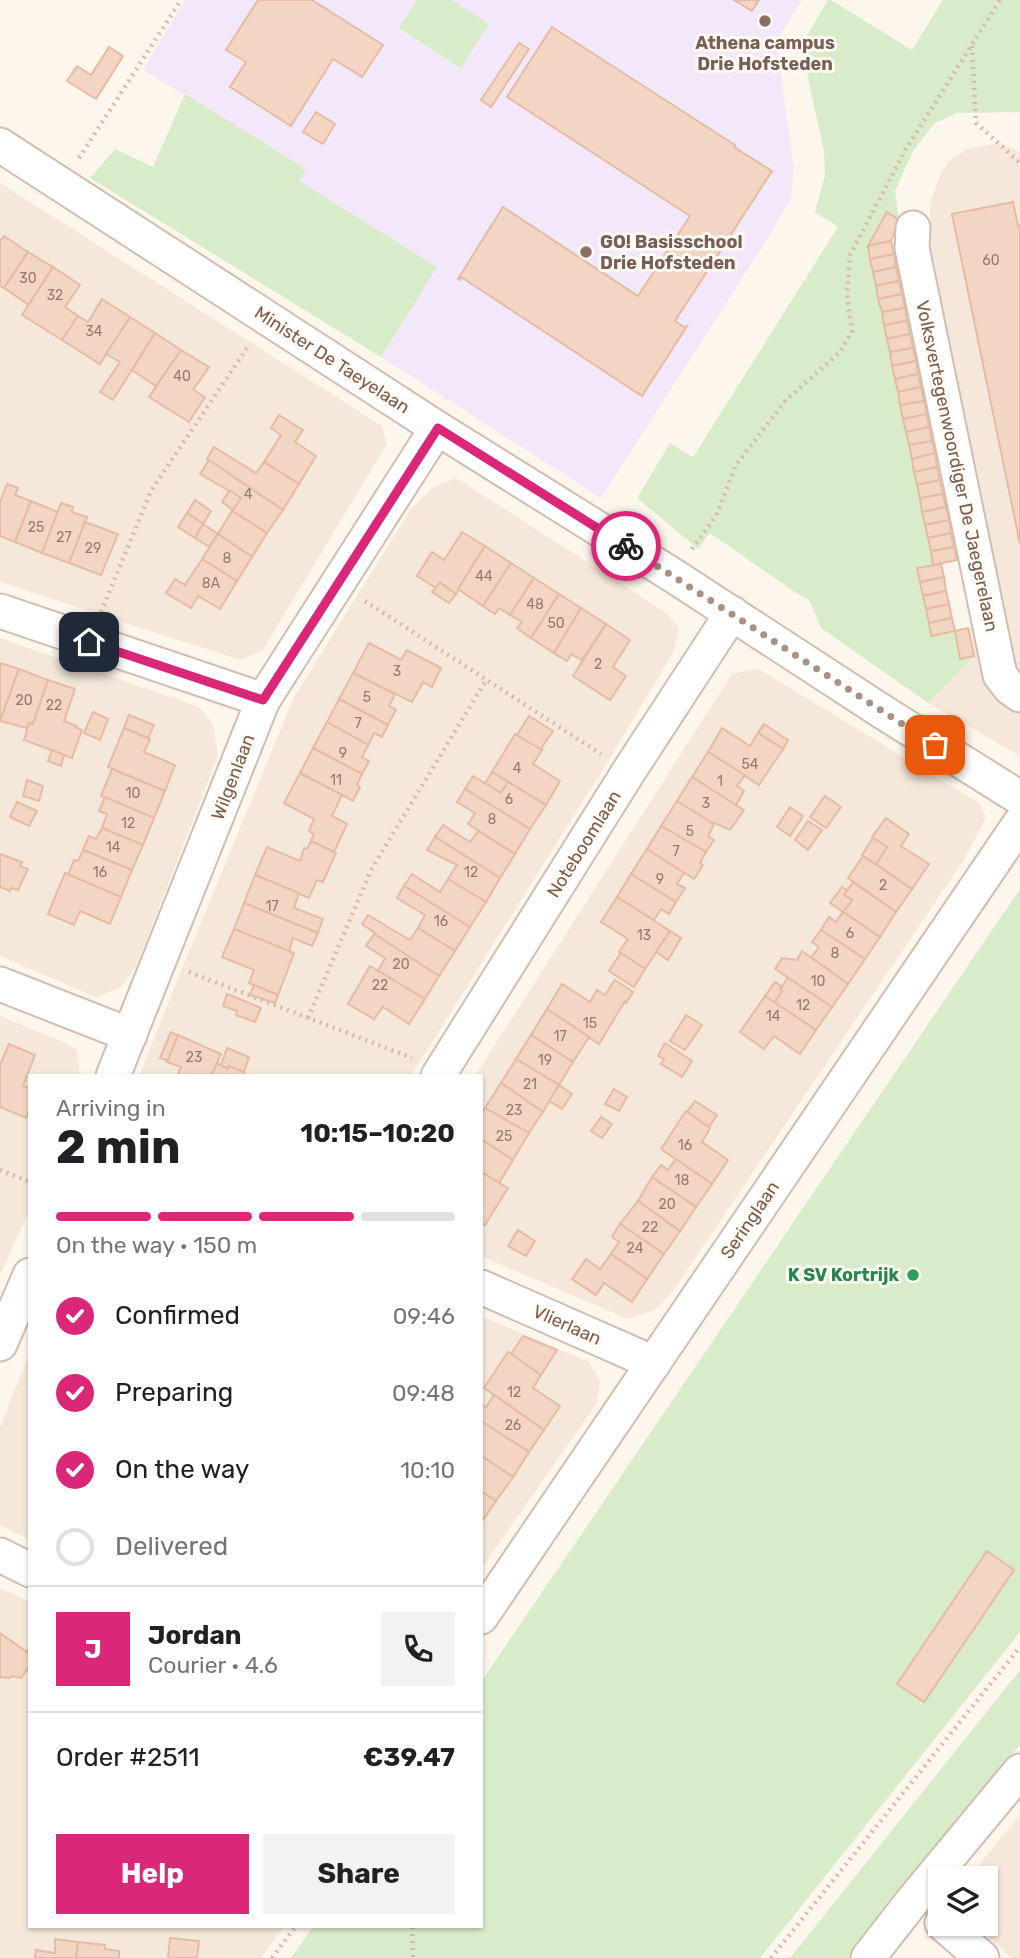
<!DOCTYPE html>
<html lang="en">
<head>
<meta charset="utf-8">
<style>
	:root { --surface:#fff; --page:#f2f2f2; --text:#202124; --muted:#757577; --line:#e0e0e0; --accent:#db2777 }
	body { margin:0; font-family:Rubik,sans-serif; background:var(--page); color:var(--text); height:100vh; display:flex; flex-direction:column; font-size:26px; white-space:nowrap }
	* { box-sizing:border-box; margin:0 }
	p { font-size:23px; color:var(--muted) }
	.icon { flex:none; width:38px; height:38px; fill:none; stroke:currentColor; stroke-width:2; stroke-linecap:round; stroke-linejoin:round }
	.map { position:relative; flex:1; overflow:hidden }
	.drawer { position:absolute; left:28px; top:1074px; width:455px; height:854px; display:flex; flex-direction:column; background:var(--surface); border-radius:0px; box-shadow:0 2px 5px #0004 }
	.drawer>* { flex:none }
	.fabs { position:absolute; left:928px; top:1866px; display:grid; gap:14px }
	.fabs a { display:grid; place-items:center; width:70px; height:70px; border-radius:0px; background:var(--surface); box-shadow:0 2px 5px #0004; font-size:35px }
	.pin { position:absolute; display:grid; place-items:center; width:60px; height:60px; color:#fff; margin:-30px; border-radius:14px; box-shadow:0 4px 10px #0006 }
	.courier { position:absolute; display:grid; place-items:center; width:70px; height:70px; margin:-35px; border:5px solid #db2777; border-radius:50%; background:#fff; color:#222; box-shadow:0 2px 9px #0007 }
	.headline em { font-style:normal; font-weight:700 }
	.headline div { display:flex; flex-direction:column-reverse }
	.headline { display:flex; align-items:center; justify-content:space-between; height:119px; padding:0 28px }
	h1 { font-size:46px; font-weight:700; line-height:52px }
	.bar { display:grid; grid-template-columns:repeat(4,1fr); gap:10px 7px; align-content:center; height:84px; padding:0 28px }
	.bar i { height:9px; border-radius:5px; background:var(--line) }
	.bar .active { background:var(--accent) }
	.bar p { grid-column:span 4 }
	.line { display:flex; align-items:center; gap:18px; padding:0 28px; border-top:2px solid var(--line) }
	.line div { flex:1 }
	.round { display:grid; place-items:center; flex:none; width:74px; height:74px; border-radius:0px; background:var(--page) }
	ol { padding:0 28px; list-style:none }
	li { display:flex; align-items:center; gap:21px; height:77px }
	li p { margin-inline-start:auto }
	li .icon { padding:7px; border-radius:50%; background:var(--accent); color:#fff; stroke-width:4 }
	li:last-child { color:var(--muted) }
	li i { width:38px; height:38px; border:4px solid var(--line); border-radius:50% }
	.button { display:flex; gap:14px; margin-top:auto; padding:14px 28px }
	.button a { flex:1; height:80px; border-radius:0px; background:var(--accent); color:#fff; font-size:28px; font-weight:700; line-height:80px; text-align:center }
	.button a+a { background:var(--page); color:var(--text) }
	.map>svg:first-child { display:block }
</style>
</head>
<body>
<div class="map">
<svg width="1020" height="1958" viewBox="0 0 1020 1958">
	<rect width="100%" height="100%" fill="#fdf6ec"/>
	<g fill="#f5e8da">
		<polygon points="1000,143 1020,152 1020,756 928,703 974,656 968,628 1006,620 929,242 930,204 939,176 948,162 968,148"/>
		<polygon points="0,183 382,426 387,444 263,650 240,660 0,582"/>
		<polygon points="456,478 665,612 679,628 673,653 610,758 411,1076 139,1076 181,971 294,697 411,509 435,486"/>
		<polygon points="0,638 199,707 213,724 218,755 137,965 121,987 96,997 0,956"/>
		<polygon points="757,668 979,803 986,818 963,861 670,1295 655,1310 628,1319 481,1256 481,1076 475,1076 732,674"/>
		<polygon points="0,1016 59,1040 77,1050 80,1076 30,1076 30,1209 0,1275"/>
		<polygon points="481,1316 589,1362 600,1381 597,1403 481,1569"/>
		<polygon points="30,1353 30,1540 0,1525 0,1427"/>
		<polygon points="0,1588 30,1602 30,1927 284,1927 261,1958 0,1958"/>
		<polygon points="1020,1815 1020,1958 1011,1958 974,1923 985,1923 985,1878 968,1878"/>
	</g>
	<polygon fill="#f3e8fa" points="185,0 802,0 776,42 794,167 791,198 768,238 601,498 381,357 436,267 298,181 305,169 143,70"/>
	<g fill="#d8ecc9">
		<polygon points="417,0 451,0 489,24 461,68 399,28"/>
		<polygon points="828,0 831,0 912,50 943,0 1020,0 1020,112 957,113 935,123 913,151 895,191 899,220 891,241 957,560 941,564 954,630 968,628 974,656 928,703 821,628 809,600 796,593 710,533 698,549 637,498 670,443 693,457 838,227 815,212 825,175 824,151 803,55 803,42"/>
		<polygon points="185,94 306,169 299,181 437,267 381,357 90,178 115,149 153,167"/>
		<polygon points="1020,889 1020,1632 760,1958 291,1958 313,1927 481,1927 481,1682"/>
		<polygon points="1020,1670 1020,1745 964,1811 851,1958 790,1958"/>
	</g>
	<g fill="#f3d5c3" stroke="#e6bba3" stroke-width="2">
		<polygon points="258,0 312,0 383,45 362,77 333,59 291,126 230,87 246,62 226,50"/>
		<polygon points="734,0 759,0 752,11"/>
		<polygon points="552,27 735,145 734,147 772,171 675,321 684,327 687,326 642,396 461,277 460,280 458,279 503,207 638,296 690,216 507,97"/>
		<polygon points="519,43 529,49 491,107 481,100"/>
		<polygon points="109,47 123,56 96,99 67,81 77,66 91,75"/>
		<polygon points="316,112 335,124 323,144 303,132"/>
		<polygon points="1013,202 1018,226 1020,226 1020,544 952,214"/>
		<polygon points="887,212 899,220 891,241 868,246"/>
		<polygon points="4,236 28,252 4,288 0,286 0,241"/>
		<polygon points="891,241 894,254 870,259 868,246"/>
		<polygon points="28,252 53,267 29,305 4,288"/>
		<polygon points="894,254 896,267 873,272 870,259"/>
		<polygon points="53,267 80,285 65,307 78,316 62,340 22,315"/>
		<polygon points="896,267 899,281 876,286 873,272"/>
		<polygon points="899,281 902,294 878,299 876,286"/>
		<polygon points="902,294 905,308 882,312 878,299"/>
		<polygon points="102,299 130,317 100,364 62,340 78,316 88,322"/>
		<polygon points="905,308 907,321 884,325 882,312"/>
		<polygon points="130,317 155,333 113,400 100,392 120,362 106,354"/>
		<polygon points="907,321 910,334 887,339 884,325"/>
		<polygon points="155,333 181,350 156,386 132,370"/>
		<polygon points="910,334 913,348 890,352 887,339"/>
		<polygon points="913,348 916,361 892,366 890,352"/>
		<polygon points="181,350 209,367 193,390 205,397 189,422 149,397"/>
		<polygon points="916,361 918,374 895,379 892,366"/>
		<polygon points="918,374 921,387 898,392 895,379"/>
		<polygon points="921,387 924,401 900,405 898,392"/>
		<polygon points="924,401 927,414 903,419 900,405"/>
		<polygon points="927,414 929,427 906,432 903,419"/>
		<polygon points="279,415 303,430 295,442 316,456 299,484 264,462 281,435 271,428"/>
		<polygon points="929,427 932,441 909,445 906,432"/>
		<polygon points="932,441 935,453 912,459 909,445"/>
		<polygon points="214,447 256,473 264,462 299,484 283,510 207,459"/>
		<polygon points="935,453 937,467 914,472 912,459"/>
		<polygon points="209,460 283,510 267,533 232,511 241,498 200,474"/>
		<polygon points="937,467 940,480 917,485 914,472"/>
		<polygon points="940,480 943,494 920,498 917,485"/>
		<polygon points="7,484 18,488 15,495 31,501 15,542 0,536 0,502"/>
		<polygon points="230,490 241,498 233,510 222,502"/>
		<polygon points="943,494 946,507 922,512 920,498"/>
		<polygon points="195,500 211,511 203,524 187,513"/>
		<polygon points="31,501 58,512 42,553 15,542"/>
		<polygon points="61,503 73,507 72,512 87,517 69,563 42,553"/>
		<polygon points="946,507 949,520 925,525 922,512"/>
		<polygon points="232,511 267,533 252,557 218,534"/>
		<polygon points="187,513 203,524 195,538 178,527"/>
		<polygon points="949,520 951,533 928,538 925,525"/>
		<polygon points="85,522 118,534 101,575 69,563"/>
		<polygon points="203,524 218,534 209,547 195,538"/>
		<polygon points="462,532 485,546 456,594 440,583 436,588 417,576 432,552 444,560"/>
		<polygon points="951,533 954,547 931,551 928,538"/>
		<polygon points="218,534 252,557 237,581 202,559"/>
		<polygon points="485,546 511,563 483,606 458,589"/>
		<polygon points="954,547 957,560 933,565 931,551"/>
		<polygon points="202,559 237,581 220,609 198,596 191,608 166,593 175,579 185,585"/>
		<polygon points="511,563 534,578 510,615 499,608 495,614 483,606"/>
		<polygon points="941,564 944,577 920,582 917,568"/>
		<polygon points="944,577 946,591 923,596 920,582"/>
		<polygon points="534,578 559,594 531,638 517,628 522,622 510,615"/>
		<polygon points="440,583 456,594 449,603 432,592"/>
		<polygon points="946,591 949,604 926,609 923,596"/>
		<polygon points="559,594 581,608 554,653 531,638"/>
		<polygon points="949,604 952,618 929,623 926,609"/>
		<polygon points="581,608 606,624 582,660 571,654 567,661 554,653"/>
		<polygon points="952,618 955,631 931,636 929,623"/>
		<polygon points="606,624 630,640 613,667 626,676 610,700 573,676"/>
		<polygon points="968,628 974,656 960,659 955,631"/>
		<polygon points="369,643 401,660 407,650 441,668 432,687 423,682 412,702 353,673"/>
		<polygon points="0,663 19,669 0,721"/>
		<polygon points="19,669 48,680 33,724 29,723 27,728 0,721"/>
		<polygon points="353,673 395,694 389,706 396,710 388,725 339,699"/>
		<polygon points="48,680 75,689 64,721 77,726 76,728 82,730 72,758 24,740 29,723 33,724"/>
		<polygon points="339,699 388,725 382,737 374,733 368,745 327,722"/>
		<polygon points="93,712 108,719 100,740 84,733"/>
		<polygon points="129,715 154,725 148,738 124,728"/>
		<polygon points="529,716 553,731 540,750 517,735"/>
		<polygon points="327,722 368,745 362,757 369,761 362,774 313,748"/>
		<polygon points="764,724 788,740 783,749 758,733"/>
		<polygon points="124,728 150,739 144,752 175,765 165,791 108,767"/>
		<polygon points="722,728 750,746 758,733 783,749 759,785 708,752"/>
		<polygon points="515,734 542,750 533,764 560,781 546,805 492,772"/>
		<polygon points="313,748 362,774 357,785 360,787 353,801 300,773"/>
		<polygon points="52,750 64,755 61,766 48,761"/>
		<polygon points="708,752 745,775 737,786 744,791 736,805 692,777"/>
		<polygon points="112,769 165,791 154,818 101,796"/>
		<polygon points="492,772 508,782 501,793 485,784"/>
		<polygon points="300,773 342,795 332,816 347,824 334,852 311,841 314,834 309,831 314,819 284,803"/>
		<polygon points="473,776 501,793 508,782 546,805 530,829 465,789"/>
		<polygon points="692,777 744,810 730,830 715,823 714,824 677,801"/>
		<polygon points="27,780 43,786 39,801 23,796"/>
		<polygon points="465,789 530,829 515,854 468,824 475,813 457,802"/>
		<polygon points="825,796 841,807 826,828 810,817"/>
		<polygon points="105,797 154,818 143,845 102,828 107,814 99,811"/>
		<polygon points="677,801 714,824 708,836 714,840 706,852 661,826"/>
		<polygon points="17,802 37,811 29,826 10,817"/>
		<polygon points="790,807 803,816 790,836 777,827"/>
		<polygon points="886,818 909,834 901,846 929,864 912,889 876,864 887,847 872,837"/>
		<polygon points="808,821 822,830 808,850 795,840"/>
		<polygon points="443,825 470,842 478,831 515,854 500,878 435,837"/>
		<polygon points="661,826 706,852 700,863 703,865 694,879 647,849"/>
		<polygon points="102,828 143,845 132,870 83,850 89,836 96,839"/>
		<polygon points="435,837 500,878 486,902 448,879 457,865 427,850"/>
		<polygon points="873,838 887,847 876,864 862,855"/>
		<polygon points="311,841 336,853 323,882 317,880 309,898 255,875 267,847 300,861 304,848 307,849"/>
		<polygon points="647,849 684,873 677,884 685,888 676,902 631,874"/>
		<polygon points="83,850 132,870 121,897 68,875 74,860 78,861"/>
		<polygon points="0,854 22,862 20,866 28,869 18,890 11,888 10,891 0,887"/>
		<polygon points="863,856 912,889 896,912 848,878"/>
		<polygon points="65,873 121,897 110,924 80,911 74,925 48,914"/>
		<polygon points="412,874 440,892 448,879 486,902 470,927 404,886"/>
		<polygon points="631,874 676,902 669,914 661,909 654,920 617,897"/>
		<polygon points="255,875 299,893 294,908 323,919 318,933 244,903"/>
		<polygon points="853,882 896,912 880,937 843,912 852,900 844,895"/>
		<polygon points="404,886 470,927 455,951 418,928 425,915 397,898"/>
		<polygon points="842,887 847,890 844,895 852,900 843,912 830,903"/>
		<polygon points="617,897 670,931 645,969 619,952 628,939 601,922"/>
		<polygon points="244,903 318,933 312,946 293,938 289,951 234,929"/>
		<polygon points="843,912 880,937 865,959 821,930 829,917 836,922"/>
		<polygon points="368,915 410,940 418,928 455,951 439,976 374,934 375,933 362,924"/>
		<polygon points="234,929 294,953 278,995 249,983 254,970 222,957"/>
		<polygon points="821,930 865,959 848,984 811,958 819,947 812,942"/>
		<polygon points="670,931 681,938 668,960 656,952"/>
		<polygon points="374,934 439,976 425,999 378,971 385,958 366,946"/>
		<polygon points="802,951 848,984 832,1007 775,969 782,958 797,960"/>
		<polygon points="621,953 645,969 634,987 609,971"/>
		<polygon points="370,966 425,999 409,1024 383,1007 374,1019 348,1004"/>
		<polygon points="788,978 832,1007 816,1030 774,1003 782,991 780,989"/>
		<polygon points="615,980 633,992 626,1003 625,1001 599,1044 547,1009 562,984 590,1002 597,990 605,995"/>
		<polygon points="775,982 782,987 780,989 782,991 774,1003 765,996"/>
		<polygon points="254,985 278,995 275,1003 250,995"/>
		<polygon points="227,994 261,1008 255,1022 236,1015 237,1011 223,1006"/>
		<polygon points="765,996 816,1030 800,1054 774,1036 764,1049 740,1032"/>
		<polygon points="547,1009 589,1037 573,1062 531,1035"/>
		<polygon points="686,1015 702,1025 685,1050 670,1041"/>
		<polygon points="171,1032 178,1036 168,1061 160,1058"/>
		<polygon points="178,1035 221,1054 211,1076 177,1076 181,1067 167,1062"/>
		<polygon points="531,1035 573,1062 559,1085 516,1059"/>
		<polygon points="665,1043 692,1061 682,1077 661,1064 664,1059 658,1056"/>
		<polygon points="9,1044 35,1055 23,1086 30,1088 30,1109 26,1118 0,1107 0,1065"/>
		<polygon points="227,1048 249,1057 244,1072 229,1066 228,1069 221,1065"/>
		<polygon points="516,1059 559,1085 543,1112 501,1083"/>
		<polygon points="217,1063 228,1069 229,1066 244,1072 242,1076 211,1076"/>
		<polygon points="501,1083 543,1112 529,1133 485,1108"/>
		<polygon points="559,1085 572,1094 562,1109 549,1101"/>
		<polygon points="614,1089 627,1097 619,1111 605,1104"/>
		<polygon points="695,1101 717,1115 709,1127 687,1112"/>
		<polygon points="485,1108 529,1133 513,1160 481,1139 481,1115"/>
		<polygon points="686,1111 710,1128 702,1142 728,1160 712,1184 661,1149"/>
		<polygon points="601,1117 612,1124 602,1138 591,1131"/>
		<polygon points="481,1139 513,1160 499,1183 481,1172"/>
		<polygon points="676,1159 712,1184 696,1207 652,1177 661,1165 668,1170"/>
		<polygon points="481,1172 508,1188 485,1225 481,1223"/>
		<polygon points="652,1177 696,1207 680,1231 638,1201"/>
		<polygon points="638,1201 680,1231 664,1254 620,1224"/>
		<polygon points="620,1224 664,1254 647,1279 611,1254 619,1242 612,1237"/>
		<polygon points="518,1230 535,1241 526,1256 508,1246"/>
		<polygon points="611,1254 647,1279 632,1302 604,1283 596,1295 572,1279 586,1259 600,1269"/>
		<polygon points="523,1336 557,1350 541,1375 511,1354"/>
		<polygon points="508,1352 541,1375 533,1388 560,1406 544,1430 484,1388"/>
		<polygon points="494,1395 544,1430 529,1452 481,1421 481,1404 486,1407"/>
		<polygon points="481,1421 529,1452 513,1477 481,1456"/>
		<polygon points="481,1456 513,1477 496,1501 481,1491"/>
		<polygon points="481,1491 496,1501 481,1523"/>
		<polygon points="987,1551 1014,1570 924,1702 897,1684"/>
		<polygon points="0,1633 27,1652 30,1647 30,1665 21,1678 11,1676 10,1678 0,1677"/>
		<polygon points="170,1938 199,1941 197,1958 168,1958"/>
		<polygon points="55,1939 78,1942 76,1958 35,1958 36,1950 55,1953"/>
		<polygon points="78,1942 105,1945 105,1949 119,1951 119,1958 76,1958"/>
	</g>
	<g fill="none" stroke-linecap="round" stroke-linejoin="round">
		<g stroke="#d1beb0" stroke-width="37">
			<g id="street">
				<polyline points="0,145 437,428 674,576 886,714 1020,798"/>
				<polyline points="913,228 912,248 1000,675 1010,688 1020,695"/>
				<polyline points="0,611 263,700"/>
				<polyline points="0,984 130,1035"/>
				<polyline points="113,1076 263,700 437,428"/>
				<polyline points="438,1076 629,771 732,613"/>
				<polyline points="481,1287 654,1363"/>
				<polyline points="0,1344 30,1275"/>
				<polyline points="0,1555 30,1570"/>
				<polyline points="481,1617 1020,823"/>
				<polyline points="942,1923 982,1958"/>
				<polyline points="868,1958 914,1899 1020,1771"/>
			</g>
		</g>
		<g stroke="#d9b8a5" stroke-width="4.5" stroke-dasharray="2 5" stroke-linecap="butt">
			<polyline points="972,46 976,123 1020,163"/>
			<polyline points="79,158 181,0"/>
			<polyline points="692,549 716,516 736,465 786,400 840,352 852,332 847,295 850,255 906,149 1000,0"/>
			<polyline points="365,601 601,754"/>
			<polyline points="101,612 151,491 249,345"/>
			<polyline points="189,972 412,1058"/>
			<polyline points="308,1018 371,870 486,680"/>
			<polyline points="0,1170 30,1182"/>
			<polyline points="412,1927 413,1958"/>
			<polyline points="272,1958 295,1927"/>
			<polyline points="771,1958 1020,1647"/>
		</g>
		<use href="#street" stroke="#fff" stroke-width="33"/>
	</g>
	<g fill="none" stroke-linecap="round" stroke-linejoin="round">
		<polyline stroke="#a89285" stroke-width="7" stroke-dasharray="0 12.6" points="626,546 935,745"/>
		<polyline stroke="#db2777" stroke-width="9" points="89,642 263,700 438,428 626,546"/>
	</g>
	<g fill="#8d6e63" stroke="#fffaf3" stroke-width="2.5">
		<circle cx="765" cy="21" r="7"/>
		<circle cx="586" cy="252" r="7"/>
	</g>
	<circle fill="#2e9e5b" stroke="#fffaf3" stroke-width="2.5" cx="913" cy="1275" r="7"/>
	<g text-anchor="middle" stroke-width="6" stroke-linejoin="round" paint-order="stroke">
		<g font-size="14" fill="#987a6a">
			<text x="991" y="265">60</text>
			<text x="28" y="283">30</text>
			<text x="55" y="300">32</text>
			<text x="94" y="336">34</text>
			<text x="182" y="381">40</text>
			<text x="248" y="499">4</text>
			<text x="36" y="532">25</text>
			<text x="64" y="542">27</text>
			<text x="93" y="553">29</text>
			<text x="227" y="563">8</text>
			<text x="484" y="581">44</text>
			<text x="211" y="588">8A</text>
			<text x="535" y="609">48</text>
			<text x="556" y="628">50</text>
			<text x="598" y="669">2</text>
			<text x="397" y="676">3</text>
			<text x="367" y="702">5</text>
			<text x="24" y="705">20</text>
			<text x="54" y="710">22</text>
			<text x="358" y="728">7</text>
			<text x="343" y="758">9</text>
			<text x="750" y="769">54</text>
			<text x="517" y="773">4</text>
			<text x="336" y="785">11</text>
			<text x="720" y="786">1</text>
			<text x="133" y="798">10</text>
			<text x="509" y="804">6</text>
			<text x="706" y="808">3</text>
			<text x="492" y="824">8</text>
			<text x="128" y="828">12</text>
			<text x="690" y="836">5</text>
			<text x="113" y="852">14</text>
			<text x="676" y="856">7</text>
			<text x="100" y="877">16</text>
			<text x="471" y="877">12</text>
			<text x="660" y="884">9</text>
			<text x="883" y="890">2</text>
			<text x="272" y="911">17</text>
			<text x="441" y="926">16</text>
			<text x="850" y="938">6</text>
			<text x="644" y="940">13</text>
			<text x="835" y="958">8</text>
			<text x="401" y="969">20</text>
			<text x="818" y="986">10</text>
			<text x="380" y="990">22</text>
			<text x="803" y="1010">12</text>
			<text x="773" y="1021">14</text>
			<text x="590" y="1028">15</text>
			<text x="560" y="1041">17</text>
			<text x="194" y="1062">23</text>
			<text x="545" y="1065">19</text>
			<text x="530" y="1089">21</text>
			<text x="514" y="1115">23</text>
			<text x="504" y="1141">25</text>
			<text x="685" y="1150">16</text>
			<text x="682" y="1185">18</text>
			<text x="667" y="1209">20</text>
			<text x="650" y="1232">22</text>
			<text x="635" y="1253">24</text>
			<text x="514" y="1397">12</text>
			<text x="513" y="1430">26</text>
		</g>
		<g font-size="18" font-weight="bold" fill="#785e54" stroke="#fffaf3">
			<text x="765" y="49">Athena campus<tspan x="765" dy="21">Drie Hofsteden</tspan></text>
			<text x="600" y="248" text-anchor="start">GO! Basisschool<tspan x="600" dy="21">Drie Hofsteden</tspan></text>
		</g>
		<g font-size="18" fill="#7a5c4d" stroke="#fffaf3">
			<text transform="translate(332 360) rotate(33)" y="6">Minister De Taeyelaan</text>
			<text transform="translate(957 466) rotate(78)" y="6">Volksvertegenwoordiger De Jaegerelaan</text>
			<text transform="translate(233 777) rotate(-69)" y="6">Wilgenlaan</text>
			<text transform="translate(584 844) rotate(-58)" y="6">Noteboomlaan</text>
			<text transform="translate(750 1220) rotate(-56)" y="6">Seringlaan</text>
			<text transform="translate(567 1325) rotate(24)" y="6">Vlierlaan</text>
		</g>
		<g font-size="18" font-weight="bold" fill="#27864d" stroke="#fffaf3" text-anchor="end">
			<text x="899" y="1281">K SV Kortrijk</text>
		</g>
	</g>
</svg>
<div class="fabs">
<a><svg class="icon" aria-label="layers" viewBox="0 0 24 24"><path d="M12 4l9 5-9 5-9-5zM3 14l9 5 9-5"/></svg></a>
</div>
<div class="pin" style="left:935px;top:745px;background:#ea580c"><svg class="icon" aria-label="bag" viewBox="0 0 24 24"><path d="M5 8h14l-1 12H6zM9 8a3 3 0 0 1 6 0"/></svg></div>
<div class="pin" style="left:89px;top:642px;background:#1f2937"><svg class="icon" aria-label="home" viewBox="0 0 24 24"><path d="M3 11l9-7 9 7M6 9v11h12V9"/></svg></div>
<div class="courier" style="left:626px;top:546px"><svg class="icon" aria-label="bike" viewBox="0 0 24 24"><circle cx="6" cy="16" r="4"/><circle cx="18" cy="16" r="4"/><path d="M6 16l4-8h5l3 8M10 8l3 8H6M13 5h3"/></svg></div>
<section class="drawer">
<div class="headline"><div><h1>2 min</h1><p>Arriving in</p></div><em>10:15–10:20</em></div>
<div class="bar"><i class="active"></i><i class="active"></i><i class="active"></i><i></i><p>On the way · 150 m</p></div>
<ol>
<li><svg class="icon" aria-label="check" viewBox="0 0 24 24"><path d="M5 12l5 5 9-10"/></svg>Confirmed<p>09:46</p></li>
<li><svg class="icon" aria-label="check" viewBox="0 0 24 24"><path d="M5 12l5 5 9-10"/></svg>Preparing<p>09:48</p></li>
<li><svg class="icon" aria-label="check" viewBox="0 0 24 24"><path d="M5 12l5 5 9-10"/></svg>On the way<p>10:10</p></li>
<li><i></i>Delivered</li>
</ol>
<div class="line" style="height:126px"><b class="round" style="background:var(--accent);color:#fff">J</b><div><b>Jordan</b><p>Courier · 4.6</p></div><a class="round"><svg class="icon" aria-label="phone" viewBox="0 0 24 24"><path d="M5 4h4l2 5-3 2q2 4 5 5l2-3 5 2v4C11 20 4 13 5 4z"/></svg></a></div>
<div class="line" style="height:91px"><div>Order #2511</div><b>€39.47</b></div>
<div class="button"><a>Help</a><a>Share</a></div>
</section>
</div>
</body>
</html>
